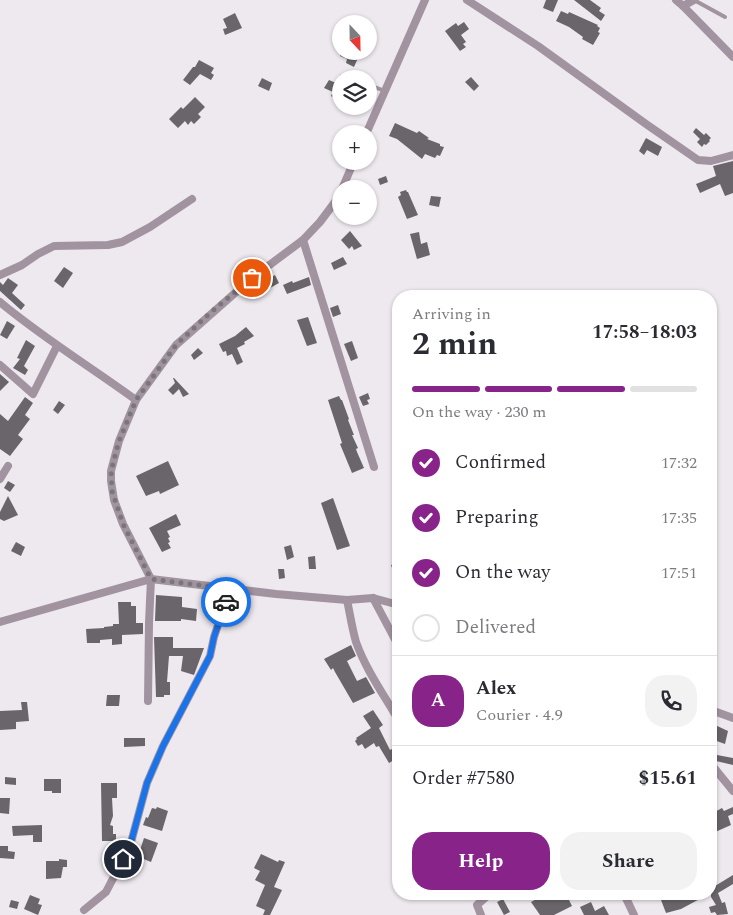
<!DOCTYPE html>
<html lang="en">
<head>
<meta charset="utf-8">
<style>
	:root { --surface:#fff; --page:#f2f2f3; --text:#2b2b33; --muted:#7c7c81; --line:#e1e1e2; --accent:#88238a }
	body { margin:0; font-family:Spectral,serif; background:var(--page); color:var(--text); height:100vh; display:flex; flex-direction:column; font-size:19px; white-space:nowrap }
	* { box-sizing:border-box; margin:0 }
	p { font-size:16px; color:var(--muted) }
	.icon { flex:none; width:28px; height:28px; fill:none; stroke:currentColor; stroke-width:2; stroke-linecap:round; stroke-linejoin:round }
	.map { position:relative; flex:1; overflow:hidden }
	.panel { position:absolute; left:392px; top:290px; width:325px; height:610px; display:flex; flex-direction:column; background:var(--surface); border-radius:20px; box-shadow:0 1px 4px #0004 }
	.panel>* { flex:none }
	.needle { width:32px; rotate:158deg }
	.tools { position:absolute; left:332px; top:15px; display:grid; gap:10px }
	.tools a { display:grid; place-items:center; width:45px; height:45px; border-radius:50%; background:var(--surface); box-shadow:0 1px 4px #0004; font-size:25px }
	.pin { position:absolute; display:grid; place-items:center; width:42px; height:42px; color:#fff; margin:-21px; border:2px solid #fff; border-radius:50%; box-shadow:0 1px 5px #0007 }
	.courier { position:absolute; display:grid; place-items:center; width:50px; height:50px; margin:-25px; border:4px solid #1a73e8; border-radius:50%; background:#fff; color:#222; box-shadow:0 1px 6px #0007 }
	.headline em { font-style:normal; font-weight:700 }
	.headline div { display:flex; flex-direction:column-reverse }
	.headline { display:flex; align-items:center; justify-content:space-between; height:85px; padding:0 20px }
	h1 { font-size:32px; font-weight:700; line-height:38px }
	.bar { display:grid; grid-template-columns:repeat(4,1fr); gap:8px 5px; align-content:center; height:60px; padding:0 20px }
	.bar i { height:6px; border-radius:4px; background:var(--line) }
	.bar .current { background:var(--accent) }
	.bar p { grid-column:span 4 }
	.line { display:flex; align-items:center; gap:12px; padding:0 20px; border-top:1px solid var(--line) }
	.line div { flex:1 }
	.round { display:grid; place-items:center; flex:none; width:52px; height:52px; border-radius:20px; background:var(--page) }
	ol { padding:0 20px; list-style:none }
	li { display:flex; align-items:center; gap:15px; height:55px }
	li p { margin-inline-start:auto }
	li .icon { padding:5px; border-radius:50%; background:var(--accent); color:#fff; stroke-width:4 }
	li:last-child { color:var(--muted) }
	li i { width:28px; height:28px; border:2px solid var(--line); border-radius:50% }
	.button { display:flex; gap:10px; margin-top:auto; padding:10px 20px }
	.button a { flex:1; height:58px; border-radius:20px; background:var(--accent); color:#fff; font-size:20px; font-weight:700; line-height:58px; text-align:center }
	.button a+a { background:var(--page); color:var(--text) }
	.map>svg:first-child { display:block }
</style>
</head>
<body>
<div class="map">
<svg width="733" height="915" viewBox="0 0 733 915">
	<rect width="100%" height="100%" fill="#eee9ee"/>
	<g fill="#6a656a">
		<polygon points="546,0 558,0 553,12 543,8"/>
		<polygon points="574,0 590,0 601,8 599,11 605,15 601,21"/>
		<polygon points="561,11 568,14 569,12 598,25 597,26 600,28 598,32 600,33 593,45 582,39 583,37 569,27 556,21"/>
		<polygon points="235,13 242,28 225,35 223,29 227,28 223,19"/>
		<polygon points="464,22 469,29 461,35 466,42 463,44 466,47 460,51 445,31 456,23 458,26"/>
		<polygon points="343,51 361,51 354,67 346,63 347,59 340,56"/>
		<polygon points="199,60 214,68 211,73 214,75 211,80 200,74 190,85 183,80 193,67 195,67"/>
		<polygon points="341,74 341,90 336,99 331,96 333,92 324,88 329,80 336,83"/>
		<polygon points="471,77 479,86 474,91 465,82"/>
		<polygon points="262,78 272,83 269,91 258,86"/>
		<polygon points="195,97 205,107 198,114 201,117 194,124 191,121 188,125 185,121 178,128 169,119 181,107 183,109"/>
		<polygon points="395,123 417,133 419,131 429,138 427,139 440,144 440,146 444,147 440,156 437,155 435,158 425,154 422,159 397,139 389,136"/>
		<polygon points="696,128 704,135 706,133 711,138 709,140 710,141 706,145 704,144 702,147 697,142 700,139 693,132"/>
		<polygon points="646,138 662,147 658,156 647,150 644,155 639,151"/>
		<polygon points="733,161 733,193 725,196 720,184 700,193 696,184 716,176 713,166"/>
		<polygon points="386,176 388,182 380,185 378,179"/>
		<polygon points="406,190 407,192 408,192 418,215 407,219 398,197 401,195 400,192"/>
		<polygon points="431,196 441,197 439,207 429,205"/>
		<polygon points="350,231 362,246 354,250 352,246 349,249 341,240"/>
		<polygon points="419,232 421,244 427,242 430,255 417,259 410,234"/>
		<polygon points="343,257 347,264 334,270 331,263"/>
		<polygon points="64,267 73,273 63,288 54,281"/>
		<polygon points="275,275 279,283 270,288 265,281"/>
		<polygon points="309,277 311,285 287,294 283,285 292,281 293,283"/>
		<polygon points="8,278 18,285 12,293 25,305 21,310 0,291 0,282 3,285"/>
		<polygon points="338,305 341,314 333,317 330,308"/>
		<polygon points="308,317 317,343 307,346 297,320"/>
		<polygon points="7,321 15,326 7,339 0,335"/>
		<polygon points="246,327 254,336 244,342 245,344 237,348 243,362 237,365 232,354 227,356 226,351 223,352 219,344 235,336"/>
		<polygon points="26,340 35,346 24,366 28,370 25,375 13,368 20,359 17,358"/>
		<polygon points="352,341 358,358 351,361 344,344"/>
		<polygon points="198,348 203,353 194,360 191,355"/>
		<polygon points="0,374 9,382 0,391"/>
		<polygon points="173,378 174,378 189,394 183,397 179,389 173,395 168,390 175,383"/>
		<polygon points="368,393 370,399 367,400 369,404 363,406 359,397"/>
		<polygon points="339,396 341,400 342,400 349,419 348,420 354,435 352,435 358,448 356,449 357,452 364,468 352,473 340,444 342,443 328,400"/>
		<polygon points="25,397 33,403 25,415 30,419 18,435 23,439 10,456 0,449 0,414 8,421"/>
		<polygon points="59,401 65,405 58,414 53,410"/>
		<polygon points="168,461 179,485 160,494 159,491 146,496 136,476"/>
		<polygon points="8,481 15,485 10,492 4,488"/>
		<polygon points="8,496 18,515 4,521 0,519 0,512"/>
		<polygon points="333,498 350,546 337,550 321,503"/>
		<polygon points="176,514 181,525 167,531 170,537 168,538 170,542 168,543 171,548 162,552 149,528"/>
		<polygon points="16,542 25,547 21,556 11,551"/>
		<polygon points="291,545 294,557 287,560 284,547"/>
		<polygon points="315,556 316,569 309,569 308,557"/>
		<polygon points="399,563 399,584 398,585 391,565"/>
		<polygon points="278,569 284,569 285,578 279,579"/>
		<polygon points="156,595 182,597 182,607 197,609 196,621 181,619 181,621 155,621"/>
		<polygon points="118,602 131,602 131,606 136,606 136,623 143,623 143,634 122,635 122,644 112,645 112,639 100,640 100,643 87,643 86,629 104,628 104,627 113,626 113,624 119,624"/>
		<polygon points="154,637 173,637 173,648 204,648 194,675 181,671 183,656 169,656 167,682 170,682 170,695 164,695 164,697 156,697"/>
		<polygon points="351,645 356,656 347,661 357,681 366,677 375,693 353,703 335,672 333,668 331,670 324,659"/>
		<polygon points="107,695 120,695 119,706 106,706"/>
		<polygon points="21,702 27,702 29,721 16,722 16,729 0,730 0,711 22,710"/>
		<polygon points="373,710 383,725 379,728 390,750 399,745 399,757 389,763 380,748 379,746 376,747 374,743 365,749 362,744 358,746 355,741 357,739 356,738 371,728 363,716"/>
		<polygon points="715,725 728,731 725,744 711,739 711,726 714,727"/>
		<polygon points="124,738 145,738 145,746 124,747"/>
		<polygon points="717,755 733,758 733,765 716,761"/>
		<polygon points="5,777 16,778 16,785 5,784"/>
		<polygon points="44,779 61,779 61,793 52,793 52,791 44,791"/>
		<polygon points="101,783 117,783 117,798 112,798 113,816 110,825 113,826 113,834 116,834 116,841 102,841"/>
		<polygon points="0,798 10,798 9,814 0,813"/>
		<polygon points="157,807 168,811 162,831 143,825 146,817 148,818 152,808 156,809"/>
		<polygon points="733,807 733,814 728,816 731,825 713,833 711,827 715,825 711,814 722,808 724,811"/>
		<polygon points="42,825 42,842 33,842 33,835 13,836 12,826"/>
		<polygon points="144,838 158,843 151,862 134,855 136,849 140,850"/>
		<polygon points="0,846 8,846 8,851 15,852 14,859 0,858"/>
		<polygon points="261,854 278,862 279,860 285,862 274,887 282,890 270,915 263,915 265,910 256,906 265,885 255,880 260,871 254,868"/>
		<polygon points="59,859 67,860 67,867 63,867 61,878 46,879 46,861 59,861"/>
		<polygon points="733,875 733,884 718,893 722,903 725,902 728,914 717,915 715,912 711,913 709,907 716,905 711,897 711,879 715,886"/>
		<polygon points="546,894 566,894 572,906 554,915 540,915 531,902"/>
		<polygon points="663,894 709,894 681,909 666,913 661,900 666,899"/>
		<polygon points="30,895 40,899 38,904 42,905 38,915 24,909"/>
		<polygon points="503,899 510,912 504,915 497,902"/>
		<polygon points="11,900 19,902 17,909 9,907"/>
		<polygon points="591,902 595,911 604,906 609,915 584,915 580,907"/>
	</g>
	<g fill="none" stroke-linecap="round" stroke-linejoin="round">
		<g stroke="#a293a1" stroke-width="4">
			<polyline points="694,0 725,17"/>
			<polyline points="369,85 385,91"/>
		</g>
		<g stroke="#a293a1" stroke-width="8">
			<polyline points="467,0 538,46 646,124 698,160 711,161 733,155"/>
			<polyline points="676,0 683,6 694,0"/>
			<polyline points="683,6 733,57"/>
			<polyline points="366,134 425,0"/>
			<polyline points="342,189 354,161"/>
			<polyline points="341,190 335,202 320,222 303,240 252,278 176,345 136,400 119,441 111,471 111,481 114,500 123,524 151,579 276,594 347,600 373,598 399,605"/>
			<polyline points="303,240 374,467"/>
			<polyline points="0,275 22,265 38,254 54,246 108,245 122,242 150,227 192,199"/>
			<path d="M0 302C43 338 91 367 136 400"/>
			<polyline points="0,365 33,394 57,346"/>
			<polyline points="0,479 8,466"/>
			<polyline points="373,598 399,647"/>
			<path d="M347 600C350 614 352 628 356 642 366 670 384 695 399 721"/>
			<polyline points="0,622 151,579 149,623 148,701"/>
			<polyline points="711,710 733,718"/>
			<polyline points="711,764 733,791"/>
			<polyline points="624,894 634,915"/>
			<polyline points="84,910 106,892 130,846 147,783 163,746 210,656 214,637 230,589"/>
			<polyline points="481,915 477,905 486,897 491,894"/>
		</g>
	</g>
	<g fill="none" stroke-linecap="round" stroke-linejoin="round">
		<polyline stroke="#7a777a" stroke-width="5" stroke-dasharray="0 9" points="226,602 230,589 151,579 123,524 112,491 111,471 119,441 136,400 176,345 210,313 252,278"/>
		<polyline stroke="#1a73e8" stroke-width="6" points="123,859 130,846 147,783 163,746 210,656 214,637 226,602"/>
	</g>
</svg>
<div class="tools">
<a><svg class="needle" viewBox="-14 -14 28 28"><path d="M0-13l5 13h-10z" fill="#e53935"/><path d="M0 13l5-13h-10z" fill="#7c7c81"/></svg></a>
<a><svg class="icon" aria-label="layers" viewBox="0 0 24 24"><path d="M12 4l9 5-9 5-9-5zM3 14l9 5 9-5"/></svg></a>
<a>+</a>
<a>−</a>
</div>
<div class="pin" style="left:252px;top:278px;background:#ea580c"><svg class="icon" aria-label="bag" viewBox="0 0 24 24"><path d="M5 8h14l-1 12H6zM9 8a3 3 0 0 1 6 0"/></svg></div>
<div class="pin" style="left:123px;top:859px;background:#1f2937"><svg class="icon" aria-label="home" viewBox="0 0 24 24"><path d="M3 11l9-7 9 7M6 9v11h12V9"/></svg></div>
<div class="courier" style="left:226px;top:602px"><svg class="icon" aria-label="car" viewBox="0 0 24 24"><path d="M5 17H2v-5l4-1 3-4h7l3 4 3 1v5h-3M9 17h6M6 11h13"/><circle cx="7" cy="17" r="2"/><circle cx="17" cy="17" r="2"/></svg></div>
<section class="panel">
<div class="headline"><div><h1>2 min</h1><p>Arriving in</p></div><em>17:58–18:03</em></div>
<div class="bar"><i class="current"></i><i class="current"></i><i class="current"></i><i></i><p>On the way · 230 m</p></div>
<ol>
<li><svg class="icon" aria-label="check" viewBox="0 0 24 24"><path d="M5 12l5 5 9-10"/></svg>Confirmed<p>17:32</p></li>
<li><svg class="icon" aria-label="check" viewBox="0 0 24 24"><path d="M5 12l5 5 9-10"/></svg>Preparing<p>17:35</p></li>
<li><svg class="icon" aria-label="check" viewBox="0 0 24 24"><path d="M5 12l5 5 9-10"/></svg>On the way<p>17:51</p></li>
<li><i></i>Delivered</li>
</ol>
<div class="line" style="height:90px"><b class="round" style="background:var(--accent);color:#fff">A</b><div><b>Alex</b><p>Courier · 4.9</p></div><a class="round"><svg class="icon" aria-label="phone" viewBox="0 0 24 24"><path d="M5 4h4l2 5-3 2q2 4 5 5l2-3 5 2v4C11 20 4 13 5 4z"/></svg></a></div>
<div class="line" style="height:65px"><div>Order #7580</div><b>$15.61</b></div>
<div class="button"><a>Help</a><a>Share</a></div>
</section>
</div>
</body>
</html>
